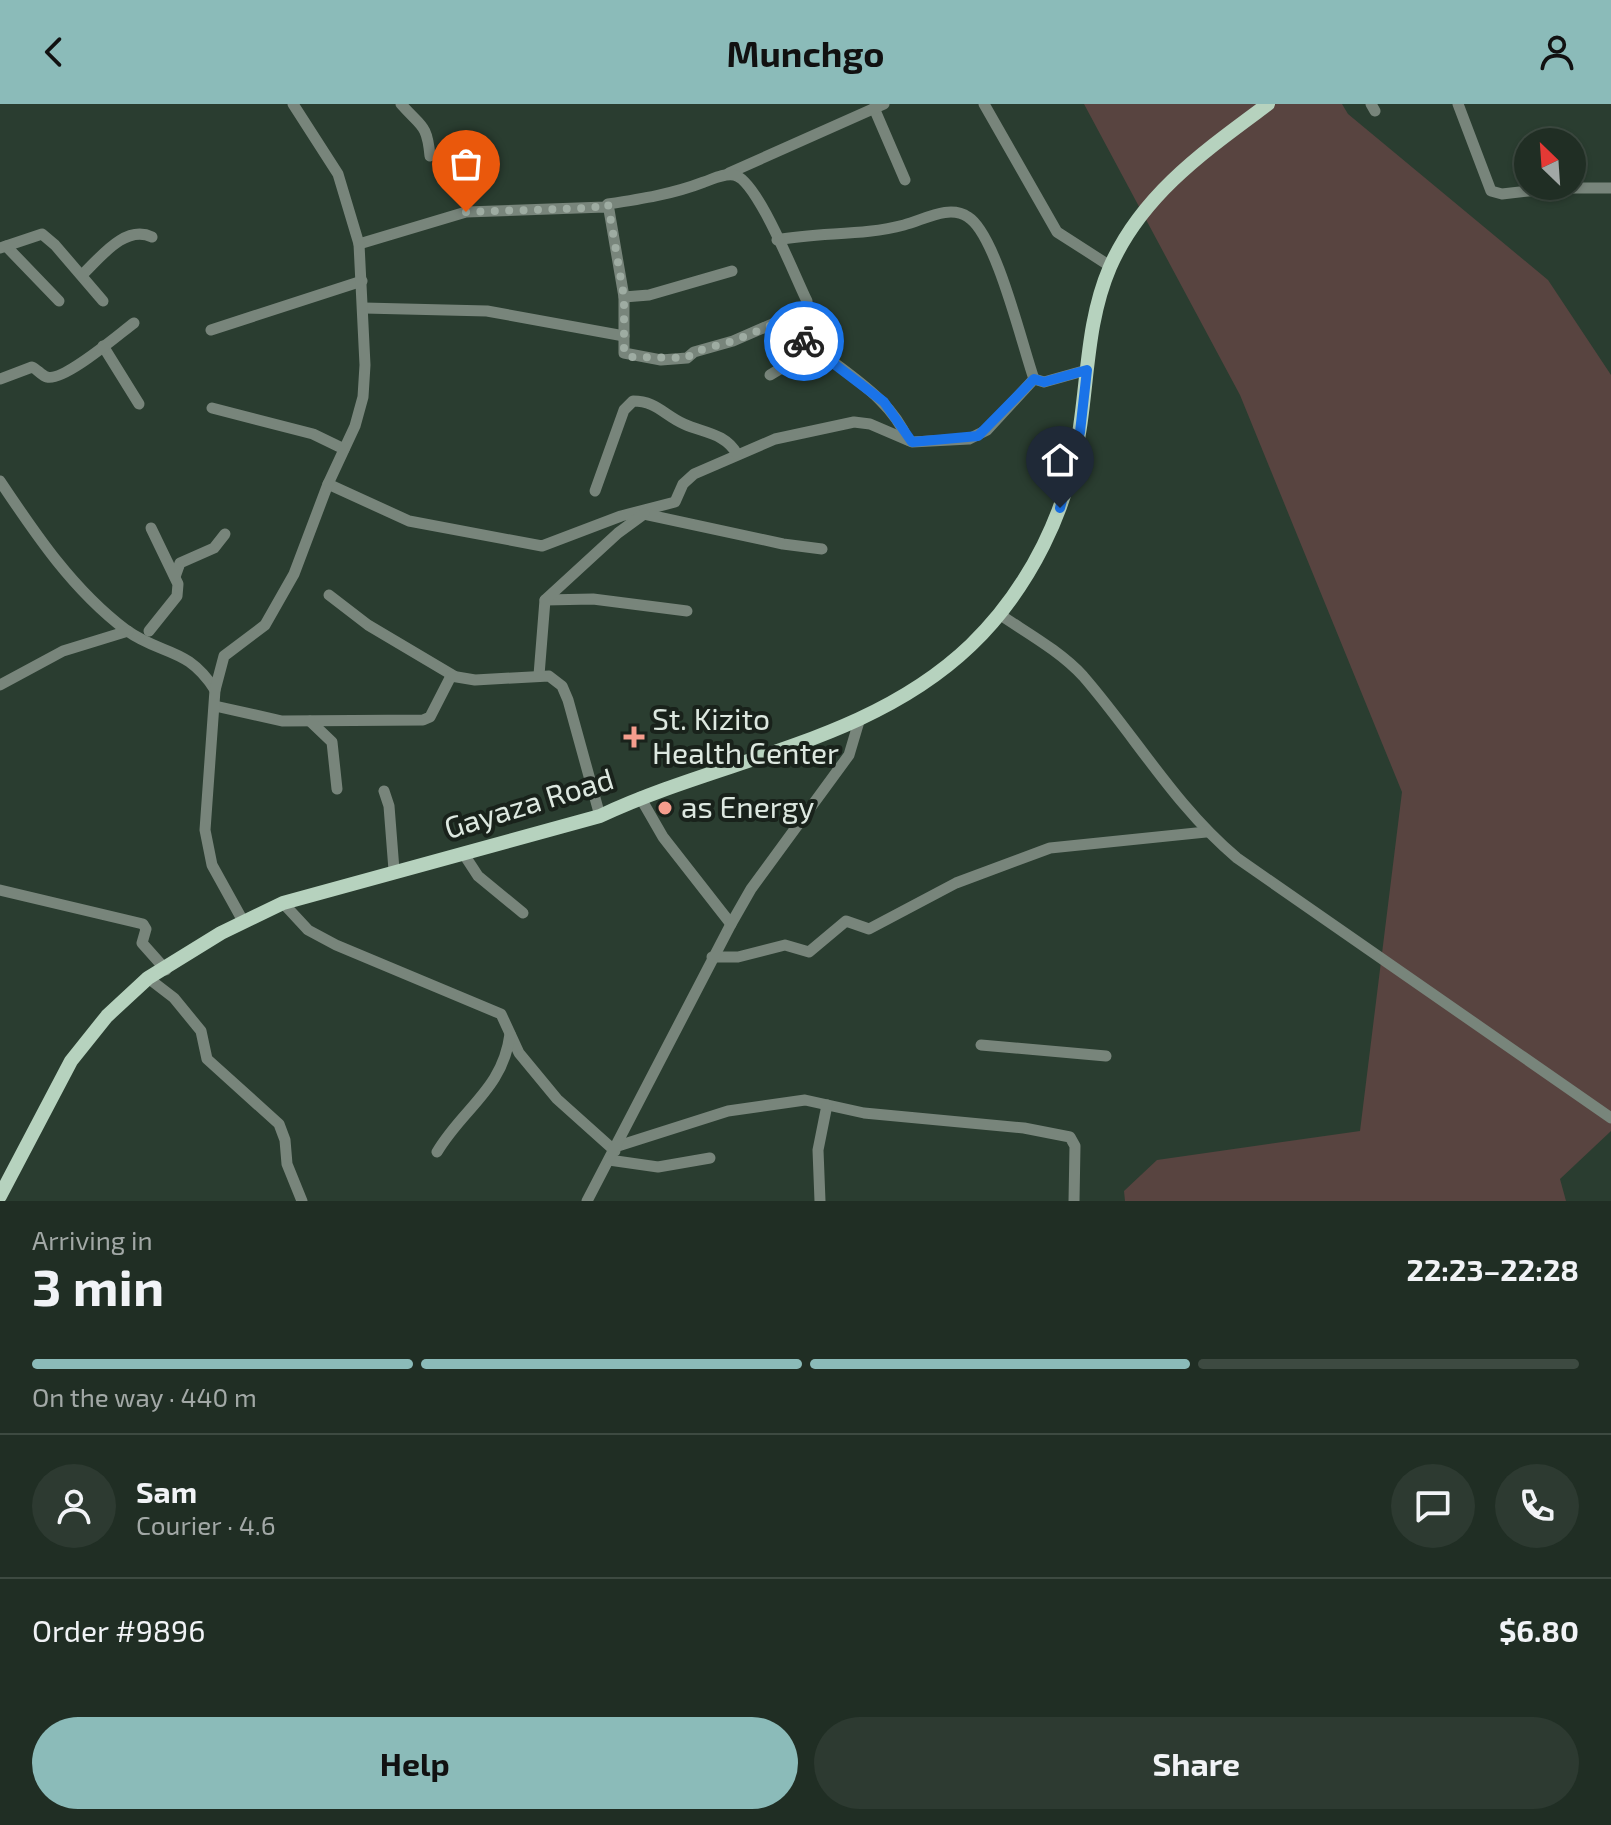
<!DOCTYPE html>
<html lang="en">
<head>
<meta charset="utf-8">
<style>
	:root { --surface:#202e24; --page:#2d3a31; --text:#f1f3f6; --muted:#a2a8a6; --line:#3d4a41; --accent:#8bbbb9 }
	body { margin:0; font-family:"Exo 2",sans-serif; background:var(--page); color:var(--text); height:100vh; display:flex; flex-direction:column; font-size:30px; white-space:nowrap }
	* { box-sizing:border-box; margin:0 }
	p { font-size:26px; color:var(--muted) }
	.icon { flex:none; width:44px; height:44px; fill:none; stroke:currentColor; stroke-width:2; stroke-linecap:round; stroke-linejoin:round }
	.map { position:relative; height:1097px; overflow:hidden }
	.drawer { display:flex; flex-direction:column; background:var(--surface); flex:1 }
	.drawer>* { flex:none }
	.needle { width:52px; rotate:335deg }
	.buttons { position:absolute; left:1514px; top:24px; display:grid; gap:16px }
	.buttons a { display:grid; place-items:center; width:72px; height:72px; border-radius:50%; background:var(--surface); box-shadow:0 2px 6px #0004,0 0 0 2px var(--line); font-size:40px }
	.pin { position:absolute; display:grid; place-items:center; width:68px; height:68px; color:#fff; margin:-82px -34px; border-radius:50% 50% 50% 0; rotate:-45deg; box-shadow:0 0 8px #0007 }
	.pin .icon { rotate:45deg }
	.courier { position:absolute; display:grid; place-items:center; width:80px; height:80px; margin:-40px; border:6px solid #1a73e8; border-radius:50%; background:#fff; color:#222; box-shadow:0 2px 10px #0007 }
	.headline em { font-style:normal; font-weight:700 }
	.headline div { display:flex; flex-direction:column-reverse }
	.headline { display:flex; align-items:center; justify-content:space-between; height:136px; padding:0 32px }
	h1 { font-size:52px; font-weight:700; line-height:60px }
	.bar { display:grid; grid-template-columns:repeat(4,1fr); gap:12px 8px; align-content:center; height:96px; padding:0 32px }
	.bar i { height:10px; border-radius:6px; background:var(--line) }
	.bar .selected { background:var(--accent) }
	.bar p { grid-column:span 4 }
	.line { display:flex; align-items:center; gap:20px; padding:0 32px; border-top:2px solid var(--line) }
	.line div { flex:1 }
	.round { display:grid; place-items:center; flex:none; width:84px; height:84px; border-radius:42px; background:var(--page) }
	.cta { display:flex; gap:16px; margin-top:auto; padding:16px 32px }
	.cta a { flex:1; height:92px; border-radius:48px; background:var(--accent); color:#111; font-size:32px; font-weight:700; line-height:92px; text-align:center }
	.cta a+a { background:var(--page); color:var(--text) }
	header { display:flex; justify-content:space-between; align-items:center; height:104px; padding:0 32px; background:var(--accent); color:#111; font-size:36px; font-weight:700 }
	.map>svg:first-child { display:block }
</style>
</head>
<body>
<header><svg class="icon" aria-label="back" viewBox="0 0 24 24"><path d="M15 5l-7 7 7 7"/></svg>Munchgo<svg class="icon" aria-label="person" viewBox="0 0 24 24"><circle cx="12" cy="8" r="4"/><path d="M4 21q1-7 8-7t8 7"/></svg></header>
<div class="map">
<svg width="1611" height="1097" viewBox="0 0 1611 1097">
	<rect width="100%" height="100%" fill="#2a3d30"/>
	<polygon fill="#584440" points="1084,0 1342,0 1348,10 1548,176 1611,271 1611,1027 1560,1075 1566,1097 1125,1097 1124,1087 1157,1056 1360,1027 1402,688 1240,291"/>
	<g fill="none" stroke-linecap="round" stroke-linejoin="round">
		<g stroke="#78857b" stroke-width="11">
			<path d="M401 0C421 23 427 19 430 52"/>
			<polyline points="984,0 1057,128 1110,162"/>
			<polyline points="1371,0 1375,7"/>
			<polyline points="1458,0 1491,87 1502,90 1555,84 1611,84"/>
			<polyline points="874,4 905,76"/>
			<polyline points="729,69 884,0"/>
			<path d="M777 136C819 128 863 132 904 121 924 116 949 100 968 113 996 130 1022 241 1034 275"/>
			<path d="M359 140 466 108 605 103 608 100C641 95 673 90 704 78 713 75 724 69 734 71 757 75 795 173 807 197V205L733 237 694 248 687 254 661 256 624 249V193L608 100"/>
			<polyline points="6,142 59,197"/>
			<polyline points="0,144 42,130 55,141 103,197"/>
			<path d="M82 171C100 154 125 120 152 133"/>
			<polyline points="624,193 649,191 732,167"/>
			<polyline points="364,204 487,207 624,232"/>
			<path d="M787 215C822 261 885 281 908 336"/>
			<polyline points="211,226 362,177"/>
			<polyline points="103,242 139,300"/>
			<polyline points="770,271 813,245"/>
			<path d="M0 275 32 263C37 265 42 272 47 273 64 278 119 230 134 219"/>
			<polyline points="212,304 313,330 344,345"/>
			<path d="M0 377C36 431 73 486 126 526 162 552 187 542 215 586"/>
			<polyline points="328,380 409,417 542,442 621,412 675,398 683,380 694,370 775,335 854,318 870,320 912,338 969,335 987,326 1034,275 1044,278 1087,266"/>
			<path d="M595 387 624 306 633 297C656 297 664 311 684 320 704 329 725 329 737 350"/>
			<polyline points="644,410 783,440 822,445"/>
			<polyline points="175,473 180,459 214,444 225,430"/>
			<polyline points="329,491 368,521 454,572"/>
			<polyline points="545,496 593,495 687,507"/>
			<path d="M999 510C1027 529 1060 547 1083 572 1136 633 1175 702 1237 754L1611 1014"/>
			<polyline points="149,527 177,492 178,480 151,424"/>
			<polyline points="539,571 545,496 618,429 644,410"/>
			<polyline points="0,581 63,547 128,527"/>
			<polyline points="215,602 282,617 423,616 430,613 451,572 475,576 549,572 562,582 568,596 600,712"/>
			<polyline points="310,617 332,638 337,685"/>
			<polyline points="384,687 389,702 394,766"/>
			<polyline points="640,693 663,733 731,820"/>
			<polyline points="463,749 478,772 523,809"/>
			<polyline points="0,786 143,820 146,825 142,839 166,866"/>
			<polyline points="283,799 308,826 336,841 501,910 519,949 557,995 615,1047"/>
			<polyline points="243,817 212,761 205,726 215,586 224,552 265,521 294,470 328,380 355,322 363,293 365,261 359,140 338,70 293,0"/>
			<polyline points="712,853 738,853 785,841 809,848 846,817 869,825 956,779 1050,744 1206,728"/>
			<polyline points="148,874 174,894 201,927 207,955 279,1020 285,1036 287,1060 302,1097"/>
			<polyline points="981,941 1106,952"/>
			<polyline points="618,1042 728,1007 805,996 864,1009 1024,1024 1070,1033 1075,1042 1074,1097"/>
			<path d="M437 1048C463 1004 503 985 510 930"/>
			<polyline points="609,1056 658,1063 710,1054"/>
			<polyline points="587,1097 731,820 751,785 849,651 860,614"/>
			<polyline points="820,1097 818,1046 827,1001"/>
		</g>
		<path stroke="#b6d2be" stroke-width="14" d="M0 1092 71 957 107 912 148 874 221 829 283 799 600 712C723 654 869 639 971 541 1030 484 1069 404 1080 323 1088 269 1088 214 1110 163 1142 90 1206 46 1268 0"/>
	</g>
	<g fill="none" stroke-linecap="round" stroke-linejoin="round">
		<polyline stroke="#9eaca2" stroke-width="8" stroke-dasharray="0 14.4" points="466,108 591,104 608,100 624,193 624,249 631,253 687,254 694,248 733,237 787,215 804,237"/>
		<polyline stroke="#1a73e8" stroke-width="10" points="804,237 884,298 912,338 978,332 1034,275 1044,278 1087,266 1080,328 1060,404"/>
	</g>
	<g fill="#f59d8d" stroke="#19221b" stroke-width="3">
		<path d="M630 621h8v8h8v8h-8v8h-8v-8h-8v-8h8z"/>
		<circle cx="665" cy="704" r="8"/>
	</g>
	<g text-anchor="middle" stroke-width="8" stroke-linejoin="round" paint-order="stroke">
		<g font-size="30" fill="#dde8e0" stroke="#19221b" text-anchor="start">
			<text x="652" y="626">St. Kizito<tspan x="652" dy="34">Health Center</tspan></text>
			<text x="681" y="714">as Energy</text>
		</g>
		<g font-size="30" fill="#dde8e0" stroke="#19221b">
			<text transform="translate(529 700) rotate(-17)" y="10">Gayaza Road</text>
		</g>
	</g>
</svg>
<div class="buttons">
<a><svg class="needle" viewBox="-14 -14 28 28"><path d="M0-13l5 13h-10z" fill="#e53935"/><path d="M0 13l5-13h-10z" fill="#a2a8a6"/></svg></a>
</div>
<div class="pin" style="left:466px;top:108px;background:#ea580c"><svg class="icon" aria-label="bag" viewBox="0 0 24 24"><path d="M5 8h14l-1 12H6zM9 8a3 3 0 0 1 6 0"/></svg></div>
<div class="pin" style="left:1060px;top:404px;background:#1f2937"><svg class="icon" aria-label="home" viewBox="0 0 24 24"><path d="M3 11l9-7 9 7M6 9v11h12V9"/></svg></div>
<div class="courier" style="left:804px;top:237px"><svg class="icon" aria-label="bike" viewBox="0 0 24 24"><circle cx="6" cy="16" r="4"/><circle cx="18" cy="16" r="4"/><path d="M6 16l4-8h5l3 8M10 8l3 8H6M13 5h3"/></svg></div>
</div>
<section class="drawer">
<div class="headline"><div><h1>3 min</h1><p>Arriving in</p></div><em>22:23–22:28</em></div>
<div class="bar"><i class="selected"></i><i class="selected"></i><i class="selected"></i><i></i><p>On the way · 440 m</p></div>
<div class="line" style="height:144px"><a class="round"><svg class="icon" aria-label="person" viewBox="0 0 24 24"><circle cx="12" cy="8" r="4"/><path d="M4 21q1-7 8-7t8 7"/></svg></a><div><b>Sam</b><p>Courier · 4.6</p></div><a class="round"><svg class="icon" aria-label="chat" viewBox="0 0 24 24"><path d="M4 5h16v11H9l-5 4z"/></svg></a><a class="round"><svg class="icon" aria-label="phone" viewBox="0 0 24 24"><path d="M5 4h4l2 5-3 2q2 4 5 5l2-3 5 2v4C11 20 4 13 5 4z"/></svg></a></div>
<div class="line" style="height:104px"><div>Order #9896</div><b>$6.80</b></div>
<div class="cta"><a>Help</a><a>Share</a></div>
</section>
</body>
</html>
